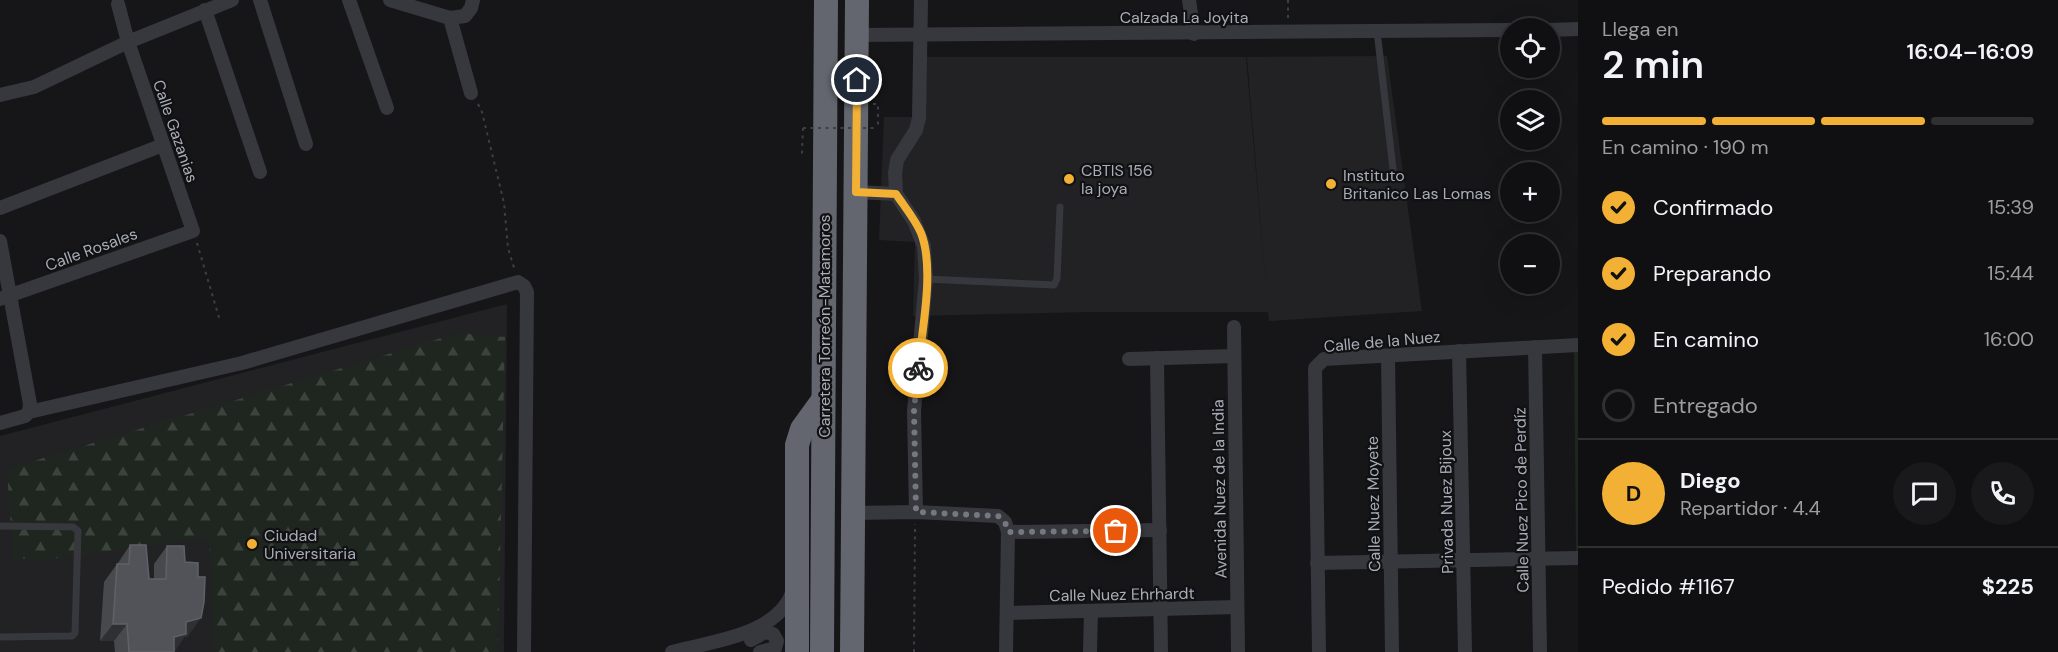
<!DOCTYPE html>
<html lang="es">
<head>
<meta charset="utf-8">
<style>
	:root { --surface:#101012; --page:#19191b; --text:#f1f3f6; --muted:#9c9d9f; --line:#303032; --accent:#f2b134 }
	body { margin:0; font-family:"DM Sans",sans-serif; background:var(--page); color:var(--text); height:100vh; display:flex; flex-direction:column; font-size:22px; white-space:nowrap }
	* { box-sizing:border-box; margin:0 }
	p { font-size:20px; color:var(--muted) }
	.icon { flex:none; width:33px; height:33px; fill:none; stroke:currentColor; stroke-width:2; stroke-linecap:round; stroke-linejoin:round }
	.map { position:relative; flex:1; overflow:hidden }
	.drawer { display:flex; flex-direction:column; background:var(--surface); width:480px }
	.drawer>* { flex:none }
	.tools { position:absolute; left:1500px; top:18px; display:grid; gap:12px }
	.tools a { display:grid; place-items:center; width:60px; height:60px; border-radius:50%; background:var(--surface); box-shadow:0 6px 24px #0002,0 0 0 2px var(--line); font-size:30px }
	.pin { position:absolute; display:grid; place-items:center; width:51px; height:51px; color:#fff; margin:-26px; border:3px solid #fff; border-radius:50%; box-shadow:0 2px 6px #0007 }
	.courier { position:absolute; display:grid; place-items:center; width:60px; height:60px; margin:-30px; border:4px solid #f2b134; border-radius:50%; background:#fff; color:#222; box-shadow:0 2px 8px #0007 }
	.head em { font-style:normal; font-weight:600 }
	.head div { display:flex; flex-direction:column-reverse }
	.head { display:flex; align-items:center; justify-content:space-between; height:102px; padding:0 24px }
	h1 { font-size:39px; font-weight:600; line-height:45px }
	.bar { display:grid; grid-template-columns:repeat(4,1fr); gap:9px 6px; align-content:center; height:72px; padding:0 24px }
	.bar i { height:8px; border-radius:4px; background:var(--line) }
	.bar .on { background:var(--accent) }
	.bar p { grid-column:span 4 }
	.line { display:flex; align-items:center; gap:15px; padding:0 24px; border-top:2px solid var(--line) }
	.line div { flex:1 }
	.round { display:grid; place-items:center; flex:none; width:63px; height:63px; border-radius:32px; background:var(--page) }
	ol { padding:0 24px; list-style:none }
	li { display:flex; align-items:center; gap:18px; height:66px }
	li p { margin-inline-start:auto }
	li .icon { padding:6px; border-radius:50%; background:var(--accent); color:#111; stroke-width:4 }
	li:last-child { color:var(--muted) }
	li i { width:33px; height:33px; border:3px solid var(--line); border-radius:50% }
	main { display:flex; flex:1; min-height:0 }
	.map>svg:first-child { display:block }
</style>
</head>
<body>
<main>
<div class="map">
<svg width="1578" height="652" viewBox="0 0 1578 652">
	<defs>
		<pattern id="forest-firs" width="22" height="20" patternUnits="userSpaceOnUse" patternTransform="scale(1.5)"><rect width="22" height="20" fill="#1e261f"/><path d="M5 1l3.5 6h-7zM16 11l3.5 6h-7z" fill="#3c433d"/></pattern>
	</defs>
	<rect width="100%" height="100%" fill="#161618"/>
	<g fill="#222225">
		<polygon points="1387,56 1422,311 1269,321 1268,312 1088,312 913,316 915,242 879,240 884,117 915,117 916,57 1246,57 1266,288 1247,57"/>
		<polygon points="507,304 504,652 0,652 0,436"/>
	</g>
	<polygon fill="#1e261f" points="1574,351 1578,351 1578,554 1576,554"/>
	<polygon fill="url(#forest-firs)" points="458,333 505,337 498,652 215,652 209,537 44,560 13,558 7,469"/>
	<g fill="none" stroke-linecap="round" stroke-linejoin="round">
		<g stroke="#3d3f44" stroke-width="2" stroke-dasharray="3 4.5" stroke-linecap="butt">
			<polyline points="1288,0 1288,18"/>
			<polyline points="478,104 482,112 504,203 508,248 515,271"/>
			<polyline points="873,104 878,104 878,128"/>
			<polyline points="803,128 802,153 807,153"/>
			<polyline points="197,243 220,321"/>
			<polyline points="914,652 915,524"/>
		</g>
		<g stroke="#37383d" stroke-width="7">
			<polyline points="1377,31 1393,169"/>
			<polyline points="926,279 1054,285 1057,279 1060,207"/>
			<polyline points="0,526 73,527 78,531 75,633 72,636 0,637"/>
		</g>
		<g stroke="#37383d" stroke-width="14">
			<polyline points="260,0 306,144"/>
			<polyline points="349,0 387,108"/>
			<polyline points="390,0 450,18 465,16 471,8 473,0"/>
			<polyline points="1189,0 1194,34"/>
			<polyline points="205,10 260,172"/>
			<polyline points="450,18 471,93"/>
			<polyline points="1550,30 1578,29"/>
			<polyline points="857,35 1510,30"/>
			<polyline points="0,95 34,87 128,42 232,0"/>
			<polyline points="856,192 896,194"/>
			<polyline points="0,208 163,145"/>
			<polyline points="0,241 30,404 29,412"/>
			<polyline points="0,299 193,231 128,42 118,4"/>
			<polyline points="1234,327 1238,652"/>
			<polyline points="1535,347 1540,652"/>
			<polyline points="1459,351 1465,652"/>
			<polyline points="1388,356 1392,652"/>
			<polyline points="1157,358 1161,652"/>
			<polyline points="1129,359 1234,356"/>
			<polyline points="0,423 25,416 29,412 242,363 518,282 524,286 527,292 524,652"/>
			<polyline points="916,512 914,411 926,279 924,246 914,221 896,194 895,173 897,160 916,130 919,118 921,0"/>
			<polyline points="853,513 916,512 998,516 1005,522 1008,532 1006,652"/>
			<polyline points="1008,532 1160,530"/>
			<polyline points="1317,563 1578,558"/>
			<polyline points="1007,613 1237,607"/>
			<polyline points="751,640 765,632 773,634 777,641 775,648 760,652"/>
			<path d="M672 652C712 641 777 636 793 591"/>
			<polyline points="1090,652 1091,611"/>
			<polyline points="1319,652 1315,368 1324,359 1578,345"/>
		</g>
		<g stroke="#63666e" stroke-width="24">
			<polyline points="797,652 797,445 802,429 823,400"/>
			<polyline points="822,652 826,0"/>
			<polyline points="852,652 857,0"/>
		</g>
		<polyline stroke="#3d3f44" stroke-width="2" stroke-dasharray="3 4.5" stroke-linecap="butt" points="803,128 878,128"/>
	</g>
	<polygon fill="#47494d" points="130,545 149,579 154,579 154,564 167,546 188,636 184,637 174,652 115,652 114,641 100,641 104,582 117,564 118,564 118,563"/>
	<g fill="#2f3033">
		<polygon points="201,618 188,636 184,637 174,652 174,637 186,622"/>
		<polygon points="113,624 127,624 114,641 100,641"/>
	</g>
	<polygon fill="#525359" stroke="#5f6168" stroke-width="1.5" points="130,545 146,545 149,579 166,579 167,546 184,546 185,562 198,563 198,577 205,577 204,602 201,618 186,622 186,634 174,637 174,652 129,652 127,624 113,624 117,564 129,564"/>
	<g fill="none" stroke-linecap="round" stroke-linejoin="round">
		<polyline stroke="#757880" stroke-width="6" stroke-dasharray="0 10.8" points="918,368 914,411 916,512 998,516 1005,522 1008,532 1116,531"/>
		<path stroke="#f2b134" stroke-width="8" d="M857 80 856 192 896 194C904 206 915 219 921 233 935 268 922 331 918 368"/>
	</g>
	<g fill="#f2b134" stroke="#111113" stroke-width="2">
		<circle cx="1069" cy="179" r="6"/>
		<circle cx="1331" cy="184" r="6"/>
		<circle cx="252" cy="544" r="6"/>
	</g>
	<g text-anchor="middle" stroke-width="4.5" stroke-linejoin="round" paint-order="stroke">
		<g font-size="16" fill="#a8adb8" stroke="#111113">
			<text x="1184" y="23">Calzada La Joyita</text>
			<text transform="translate(176 131) rotate(71)" y="6">Calle Gazanias</text>
			<text transform="translate(91 249) rotate(-20)" y="6">Calle Rosales</text>
			<text transform="translate(824 326) rotate(-90)" y="6">Carretera Torreón-Matamoros</text>
			<text transform="translate(1382 341) rotate(-5)" y="6">Calle de la Nuez</text>
			<text transform="translate(1219 489) rotate(-91)" y="6">Avenida Nuez de la India</text>
			<text transform="translate(1521 500) rotate(-91)" y="6">Calle Nuez Pico de Perdíz</text>
			<text transform="translate(1446 502) rotate(-91)" y="6">Privada Nuez Bijoux</text>
			<text transform="translate(1373 504) rotate(-91)" y="6">Calle Nuez Moyete</text>
			<text transform="translate(1122 594) rotate(-1)" y="6">Calle Nuez Ehrhardt</text>
		</g>
		<g font-size="16" fill="#a8adb8" stroke="#111113" text-anchor="start">
			<text x="1081" y="176">CBTIS 156<tspan x="1081" dy="18">la joya</tspan></text>
			<text x="1343" y="181">Instituto<tspan x="1343" dy="18">Britanico Las Lomas</tspan></text>
			<text x="264" y="541">Ciudad<tspan x="264" dy="18">Universitaria</tspan></text>
		</g>
	</g>
</svg>
<div class="tools">
<a><svg class="icon" aria-label="locate" viewBox="0 0 24 24"><circle cx="12" cy="12" r="6"/><path d="M12 2v4M12 18v4M2 12h4M18 12h4"/></svg></a>
<a><svg class="icon" aria-label="layers" viewBox="0 0 24 24"><path d="M12 4l9 5-9 5-9-5zM3 14l9 5 9-5"/></svg></a>
<a>+</a>
<a>−</a>
</div>
<div class="pin" style="left:1116px;top:531px;background:#ea580c"><svg class="icon" aria-label="bag" viewBox="0 0 24 24"><path d="M5 8h14l-1 12H6zM9 8a3 3 0 0 1 6 0"/></svg></div>
<div class="pin" style="left:857px;top:80px;background:#1f2937"><svg class="icon" aria-label="home" viewBox="0 0 24 24"><path d="M3 11l9-7 9 7M6 9v11h12V9"/></svg></div>
<div class="courier" style="left:918px;top:368px"><svg class="icon" aria-label="bike" viewBox="0 0 24 24"><circle cx="6" cy="16" r="4"/><circle cx="18" cy="16" r="4"/><path d="M6 16l4-8h5l3 8M10 8l3 8H6M13 5h3"/></svg></div>
</div>
<section class="drawer">
<div class="head"><div><h1>2 min</h1><p>Llega en</p></div><em>16:04–16:09</em></div>
<div class="bar"><i class="on"></i><i class="on"></i><i class="on"></i><i></i><p>En camino · 190 m</p></div>
<ol>
<li><svg class="icon" aria-label="check" viewBox="0 0 24 24"><path d="M5 12l5 5 9-10"/></svg>Confirmado<p>15:39</p></li>
<li><svg class="icon" aria-label="check" viewBox="0 0 24 24"><path d="M5 12l5 5 9-10"/></svg>Preparando<p>15:44</p></li>
<li><svg class="icon" aria-label="check" viewBox="0 0 24 24"><path d="M5 12l5 5 9-10"/></svg>En camino<p>16:00</p></li>
<li><i></i>Entregado</li>
</ol>
<div class="line" style="height:108px"><b class="round" style="background:var(--accent);color:#111">D</b><div><b>Diego</b><p>Repartidor · 4.4</p></div><a class="round"><svg class="icon" aria-label="chat" viewBox="0 0 24 24"><path d="M4 5h16v11H9l-5 4z"/></svg></a><a class="round"><svg class="icon" aria-label="phone" viewBox="0 0 24 24"><path d="M5 4h4l2 5-3 2q2 4 5 5l2-3 5 2v4C11 20 4 13 5 4z"/></svg></a></div>
<div class="line" style="height:78px"><div>Pedido #1167</div><b>$225</b></div>
</section>
</main>
</body>
</html>
